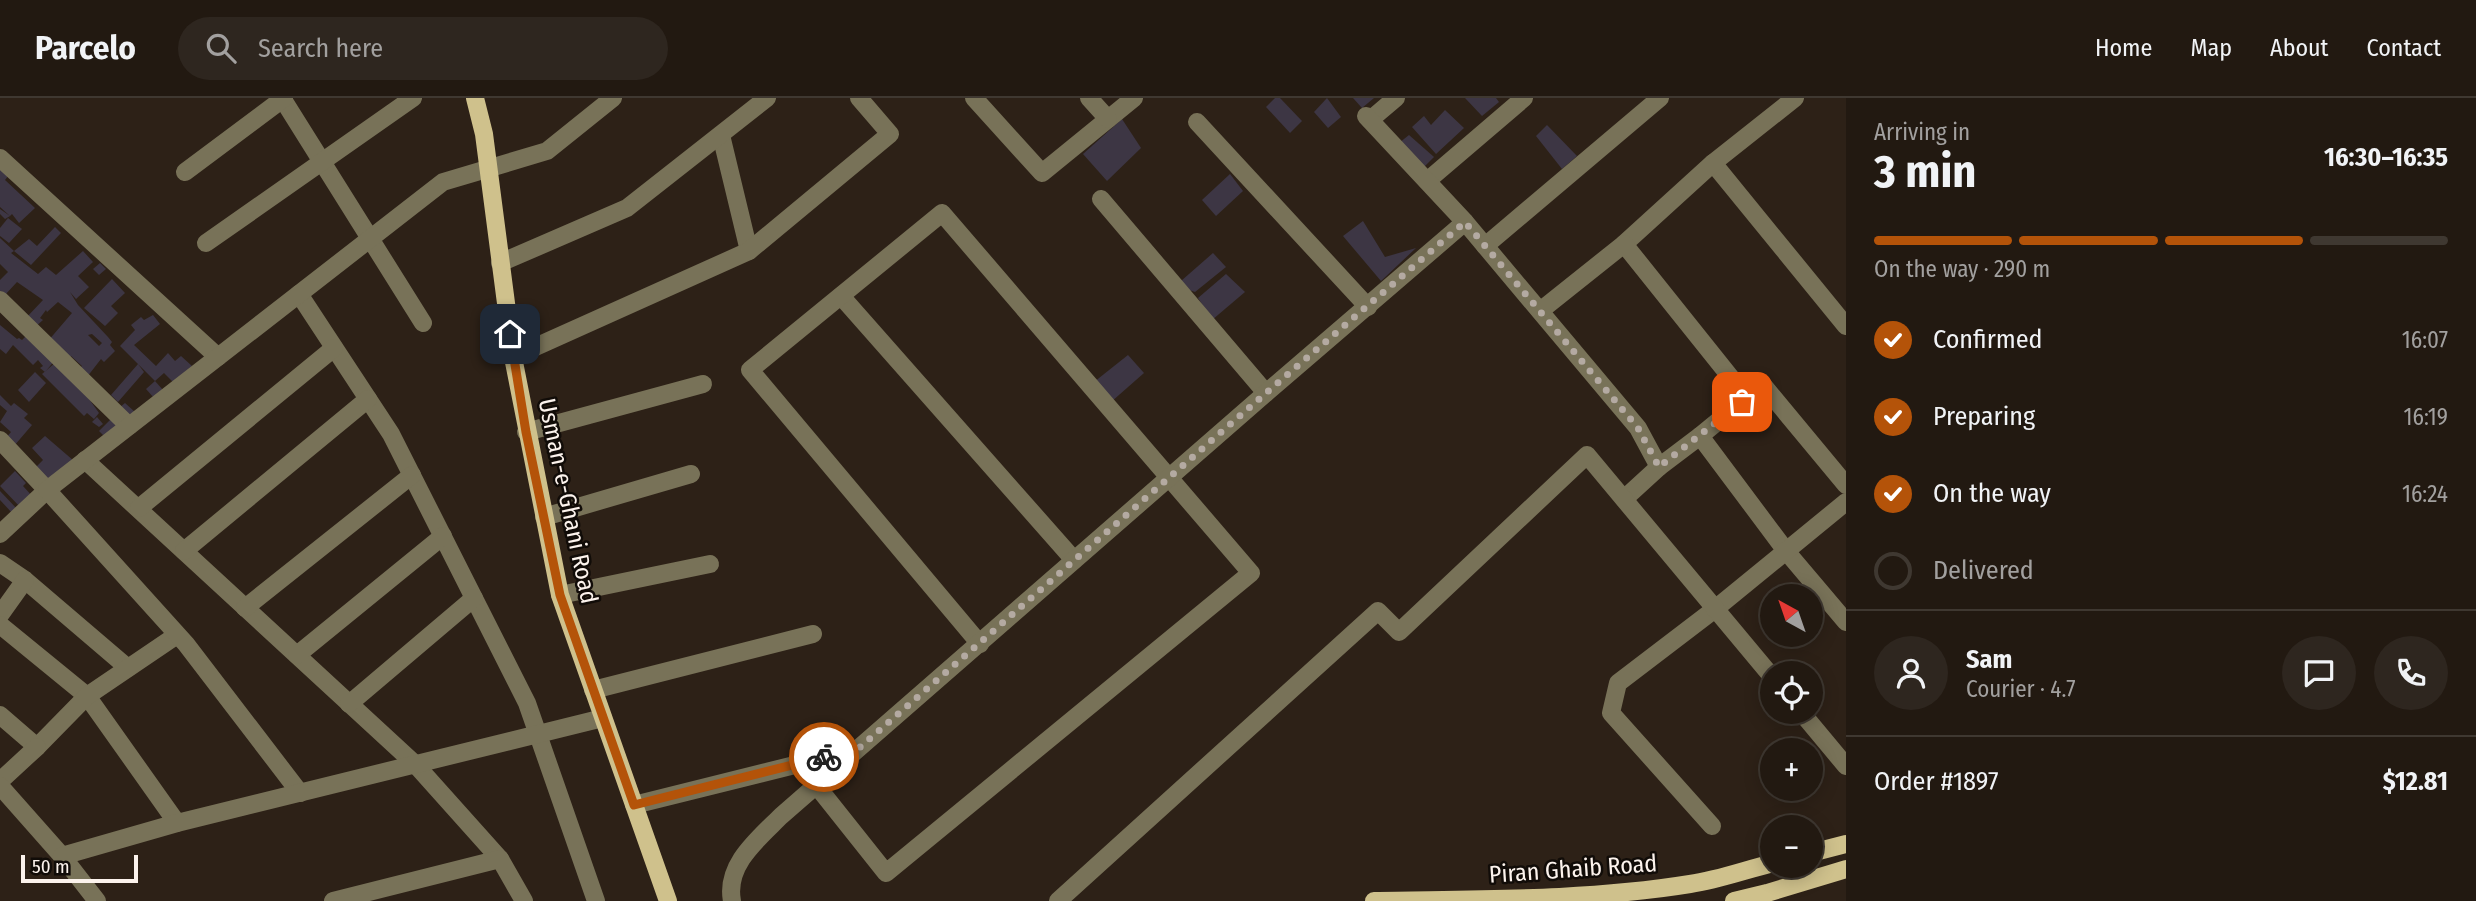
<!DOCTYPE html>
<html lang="en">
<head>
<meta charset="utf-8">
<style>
	:root { --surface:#221911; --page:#2e261f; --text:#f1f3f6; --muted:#a2a09f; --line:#3f3831; --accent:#b45309 }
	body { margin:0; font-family:"Fira Sans Condensed",sans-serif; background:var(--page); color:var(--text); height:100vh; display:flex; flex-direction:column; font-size:26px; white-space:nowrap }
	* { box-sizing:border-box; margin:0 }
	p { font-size:23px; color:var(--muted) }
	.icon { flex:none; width:38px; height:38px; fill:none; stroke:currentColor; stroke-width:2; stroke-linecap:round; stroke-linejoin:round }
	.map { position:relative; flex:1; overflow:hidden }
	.side { display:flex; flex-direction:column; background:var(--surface); width:630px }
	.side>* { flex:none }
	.needle { width:46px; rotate:320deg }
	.buttons { position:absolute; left:1760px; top:486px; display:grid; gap:14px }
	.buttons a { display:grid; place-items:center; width:63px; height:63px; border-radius:50%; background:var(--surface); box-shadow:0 4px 18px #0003,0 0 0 2px var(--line); font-size:35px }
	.scale { position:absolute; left:21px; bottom:18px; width:117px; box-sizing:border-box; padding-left:7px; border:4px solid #fcf3ed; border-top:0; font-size:19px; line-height:24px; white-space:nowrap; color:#fcf3ed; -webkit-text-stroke:5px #110c08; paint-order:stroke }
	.pin { position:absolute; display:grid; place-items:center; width:60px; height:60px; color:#fff; margin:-30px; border-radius:14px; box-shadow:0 4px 10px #0006 }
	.courier { position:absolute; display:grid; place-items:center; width:70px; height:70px; margin:-35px; border:5px solid #b45309; border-radius:50%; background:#fff; color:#222; box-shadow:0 2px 9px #0007 }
	.summary em { font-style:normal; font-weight:700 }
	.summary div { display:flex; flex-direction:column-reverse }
	.summary { display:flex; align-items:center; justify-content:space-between; height:119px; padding:0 28px }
	h1 { font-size:46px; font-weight:700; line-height:52px }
	.bar { display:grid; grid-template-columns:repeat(4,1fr); gap:10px 7px; align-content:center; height:84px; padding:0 28px }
	.bar i { height:9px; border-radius:5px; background:var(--line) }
	.bar .current { background:var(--accent) }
	.bar p { grid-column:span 4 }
	.line { display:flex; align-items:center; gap:18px; padding:0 28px; border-top:2px solid var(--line) }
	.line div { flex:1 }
	.round { display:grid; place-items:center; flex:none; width:74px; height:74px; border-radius:37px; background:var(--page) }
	ol { padding:0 28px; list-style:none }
	li { display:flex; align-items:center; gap:21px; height:77px }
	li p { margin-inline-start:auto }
	li .icon { padding:7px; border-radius:50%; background:var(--accent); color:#fff; stroke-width:4 }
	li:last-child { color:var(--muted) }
	li i { width:38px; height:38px; border:4px solid var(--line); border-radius:50% }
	header { display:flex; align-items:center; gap:42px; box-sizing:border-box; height:98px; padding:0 35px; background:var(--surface); border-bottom:2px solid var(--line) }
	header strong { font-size:33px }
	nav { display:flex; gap:38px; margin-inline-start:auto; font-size:24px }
	.search { width:490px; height:63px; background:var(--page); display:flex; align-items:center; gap:18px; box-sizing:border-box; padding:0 24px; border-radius:38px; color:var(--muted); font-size:26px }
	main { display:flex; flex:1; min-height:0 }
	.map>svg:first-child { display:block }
</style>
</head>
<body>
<header>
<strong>Parcelo</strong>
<div class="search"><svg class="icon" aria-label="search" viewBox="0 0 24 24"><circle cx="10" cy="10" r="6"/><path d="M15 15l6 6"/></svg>Search here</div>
<nav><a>Home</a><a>Map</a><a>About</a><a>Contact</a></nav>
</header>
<main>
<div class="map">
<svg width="1846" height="803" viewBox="0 0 1846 803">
	<rect width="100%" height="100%" fill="#2d2117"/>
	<g fill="#3d3644" fill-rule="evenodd">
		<polygon points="1275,0 1280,0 1302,23 1290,35 1266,9"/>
		<polygon points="1327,0 1341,19 1328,30 1314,14"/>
		<polygon points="1353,0 1374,0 1362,10"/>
		<polygon points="1465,0 1496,0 1499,4 1482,18"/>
		<polygon points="1445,12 1464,30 1436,56 1412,29 1424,18 1431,27"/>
		<polygon points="1122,21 1141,50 1107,83 1083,56"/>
		<polygon points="1547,27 1577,58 1562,71 1536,38"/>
		<polygon points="1409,37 1434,59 1421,72 1399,45"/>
		<polygon points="0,71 8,78 5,82 35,110 19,125 12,116 10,118 5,121 0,116 0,111 10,118 0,109"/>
		<polygon points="1230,76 1243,93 1216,118 1202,102"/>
		<polygon points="8,120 22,131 9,145 0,138 0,130"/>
		<polygon points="1363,123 1385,159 1416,150 1381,183 1343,138"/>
		<polygon points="55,129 61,135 31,167 14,153 29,141 37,148"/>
		<path d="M0 140 14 153 11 155 38 176 46 169 56 177 83 153 93 164 78 178 89 189 76 201 70 194 78 207 108 239 112 244 110 247 115 253 104 264 101 261 87 279 80 270 82 268 71 258 68 263 48 243 72 215 58 204 47 214 46 212 40 220 43 222 35 229 26 220 43 202 17 184 4 198 0 194V182L8 174 0 166ZM92 236 102 245 99 248 88 237Z"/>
		<polygon points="1213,155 1226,169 1195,194 1189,192 1181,183"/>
		<polygon points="100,165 106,171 99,177 93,171"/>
		<polygon points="1226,176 1245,194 1212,222 1198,200"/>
		<polygon points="112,181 125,195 111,208 118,215 105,228 84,210"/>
		<polygon points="153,217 160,226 134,247 156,268 168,255 175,263 181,258 192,268 173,284 164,275 155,283 138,266 144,274 118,304 111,297 138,266 120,248 135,232 131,227 141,219 144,222"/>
		<polygon points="0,227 17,241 19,240 22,242 29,235 56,261 45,274 40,270 43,268 38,262 33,267 13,247 6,256 0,251"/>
		<polygon points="1128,257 1144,275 1111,304 1094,284"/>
		<polygon points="55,265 79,287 99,315 94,321 87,315 84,318 42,276"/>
		<polygon points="35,274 46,285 29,304 18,292"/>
		<polygon points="155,283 163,292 154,300 146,291"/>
		<polygon points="0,297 11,308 14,305 28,316 24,320 32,327 8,355 0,347 11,334 0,324 7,313 0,307"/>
		<polygon points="125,305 135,314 125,324 114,314"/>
		<polygon points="97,319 103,326 99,329 92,324"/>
		<polygon points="111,321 118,330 105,339 99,333"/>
		<polygon points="45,338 74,363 48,384 36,369 43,362 32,350"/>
		<polygon points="15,373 26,385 23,388 33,399 21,410 0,388"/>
		<polygon points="0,393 18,412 13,416 0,402"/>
	</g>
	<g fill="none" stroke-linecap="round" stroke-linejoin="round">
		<g stroke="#787258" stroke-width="18">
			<polyline points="282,0 423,225"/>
			<polyline points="974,0 1042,75 1134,0"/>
			<polyline points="1089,0 1108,21"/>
			<polyline points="1370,22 1396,0"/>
			<polyline points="1197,24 1368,209"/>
			<polyline points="721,37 749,153"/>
			<polyline points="0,60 218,259"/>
			<polyline points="1713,65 1846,228"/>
			<polyline points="185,74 284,0"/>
			<polyline points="1427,83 1524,0"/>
			<polyline points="1101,101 1266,295"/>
			<polyline points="1465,124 1638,330 1659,369 1700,338"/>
			<polyline points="206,145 413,0"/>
			<polyline points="1624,146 1713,65 1795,0"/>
			<polyline points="1485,148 1660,0"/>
			<polyline points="500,165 627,110 767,0"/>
			<polyline points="299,196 391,336 527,605 596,803"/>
			<polyline points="841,198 1074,462"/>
			<polyline points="0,202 129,328"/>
			<polyline points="1540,213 1624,146 1740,291 1763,287 1846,387"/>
			<polyline points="513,259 749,153 890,36 859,0"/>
			<polyline points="1761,288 1700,338 1786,453 1846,524"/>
			<polyline points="526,334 703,286"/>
			<polyline points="0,342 47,392 0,436"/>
			<polyline points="85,362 415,666 500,761"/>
			<polyline points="1624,401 1659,369"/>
			<polyline points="139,410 334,250"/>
			<polyline points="544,419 691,376"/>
			<polyline points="184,453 368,301"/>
			<polyline points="0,465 25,482 128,570"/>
			<polyline points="560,497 710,466"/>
			<polyline points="245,510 412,377"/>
			<polyline points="0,517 25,482"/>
			<polyline points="0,527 87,598 177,725"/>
			<polyline points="297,557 443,438"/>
			<polyline points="593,592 813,536"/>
			<polyline points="349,606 474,500"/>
			<polyline points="1801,614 1846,668"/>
			<polyline points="0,617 37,649 87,598 177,537"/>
			<polyline points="0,683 37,649"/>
			<polyline points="816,687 886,775 1251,475 942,115 750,272 980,546"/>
			<polyline points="0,688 62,758 97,803"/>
			<polyline points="300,695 186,546 47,392 443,84 547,53 613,0"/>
			<polyline points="634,707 855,652"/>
			<polyline points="1712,728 1611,615 1618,585 1715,511 1846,404"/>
			<polyline points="62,758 177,725 603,620"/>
			<polyline points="333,803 500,761 524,803"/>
			<path d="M732 803C725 767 758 741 781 718L1266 295 1465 124 1366 18"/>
			<polyline points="1058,803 1378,513 1399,534 1587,357 1773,580"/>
		</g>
		<g stroke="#cfc18c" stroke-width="18">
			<polyline points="475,0 484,36 513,259 560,497 668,803"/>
			<polyline points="1811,755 1846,746"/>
			<path d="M1374 803C1479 801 1585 803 1690 786 1718 782 1745 772 1773 765"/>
			<polyline points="1734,803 1767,795 1846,771"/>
		</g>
	</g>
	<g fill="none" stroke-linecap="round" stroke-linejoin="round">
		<polyline stroke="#b4aaa2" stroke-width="7" stroke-dasharray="0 12.6" points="824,659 858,651 1266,295 1465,124 1638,330 1659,369 1742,304"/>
		<polyline stroke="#b45309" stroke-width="9" points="510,236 526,334 560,497 634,707 824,659"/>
	</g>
	<g text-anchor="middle" stroke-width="5" stroke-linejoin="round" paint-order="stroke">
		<g font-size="24" fill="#fcf3ed" stroke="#110c08">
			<text transform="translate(568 403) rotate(78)" y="8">Usman-e-Ghani Road</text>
			<text transform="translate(1573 771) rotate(-4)" y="8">Piran Ghaib Road</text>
		</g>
	</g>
</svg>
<div class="buttons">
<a><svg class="needle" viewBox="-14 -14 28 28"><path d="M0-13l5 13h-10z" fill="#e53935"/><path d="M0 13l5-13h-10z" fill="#a2a09f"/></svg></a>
<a><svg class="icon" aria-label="locate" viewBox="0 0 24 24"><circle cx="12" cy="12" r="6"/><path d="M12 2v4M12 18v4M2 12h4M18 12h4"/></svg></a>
<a>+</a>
<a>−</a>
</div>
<div class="scale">50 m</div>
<div class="pin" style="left:1742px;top:304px;background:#ea580c"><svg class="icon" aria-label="bag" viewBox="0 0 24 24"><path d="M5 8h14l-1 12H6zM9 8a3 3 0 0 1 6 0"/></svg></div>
<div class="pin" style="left:510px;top:236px;background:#1f2937"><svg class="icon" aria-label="home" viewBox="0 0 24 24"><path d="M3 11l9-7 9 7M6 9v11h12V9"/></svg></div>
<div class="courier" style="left:824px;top:659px"><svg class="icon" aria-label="bike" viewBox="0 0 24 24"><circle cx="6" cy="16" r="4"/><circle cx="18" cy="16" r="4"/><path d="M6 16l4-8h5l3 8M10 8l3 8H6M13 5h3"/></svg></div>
</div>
<section class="side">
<div class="summary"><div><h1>3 min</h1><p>Arriving in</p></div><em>16:30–16:35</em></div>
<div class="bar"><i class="current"></i><i class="current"></i><i class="current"></i><i></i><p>On the way · 290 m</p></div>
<ol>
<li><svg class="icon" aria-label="check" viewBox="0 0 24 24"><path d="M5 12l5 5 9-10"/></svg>Confirmed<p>16:07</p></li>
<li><svg class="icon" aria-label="check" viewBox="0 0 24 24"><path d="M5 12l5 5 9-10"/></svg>Preparing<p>16:19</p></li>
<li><svg class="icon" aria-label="check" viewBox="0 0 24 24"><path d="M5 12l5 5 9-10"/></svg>On the way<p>16:24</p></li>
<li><i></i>Delivered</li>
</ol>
<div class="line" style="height:126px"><a class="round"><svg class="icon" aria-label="person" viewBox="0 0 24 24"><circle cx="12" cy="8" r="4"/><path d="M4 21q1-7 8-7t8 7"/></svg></a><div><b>Sam</b><p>Courier · 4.7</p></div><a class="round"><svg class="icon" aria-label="chat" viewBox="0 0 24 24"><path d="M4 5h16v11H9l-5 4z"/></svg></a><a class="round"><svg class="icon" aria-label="phone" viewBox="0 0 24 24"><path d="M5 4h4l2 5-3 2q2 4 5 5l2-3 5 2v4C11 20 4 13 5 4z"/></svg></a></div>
<div class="line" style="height:91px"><div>Order #1897</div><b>$12.81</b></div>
</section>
</main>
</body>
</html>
